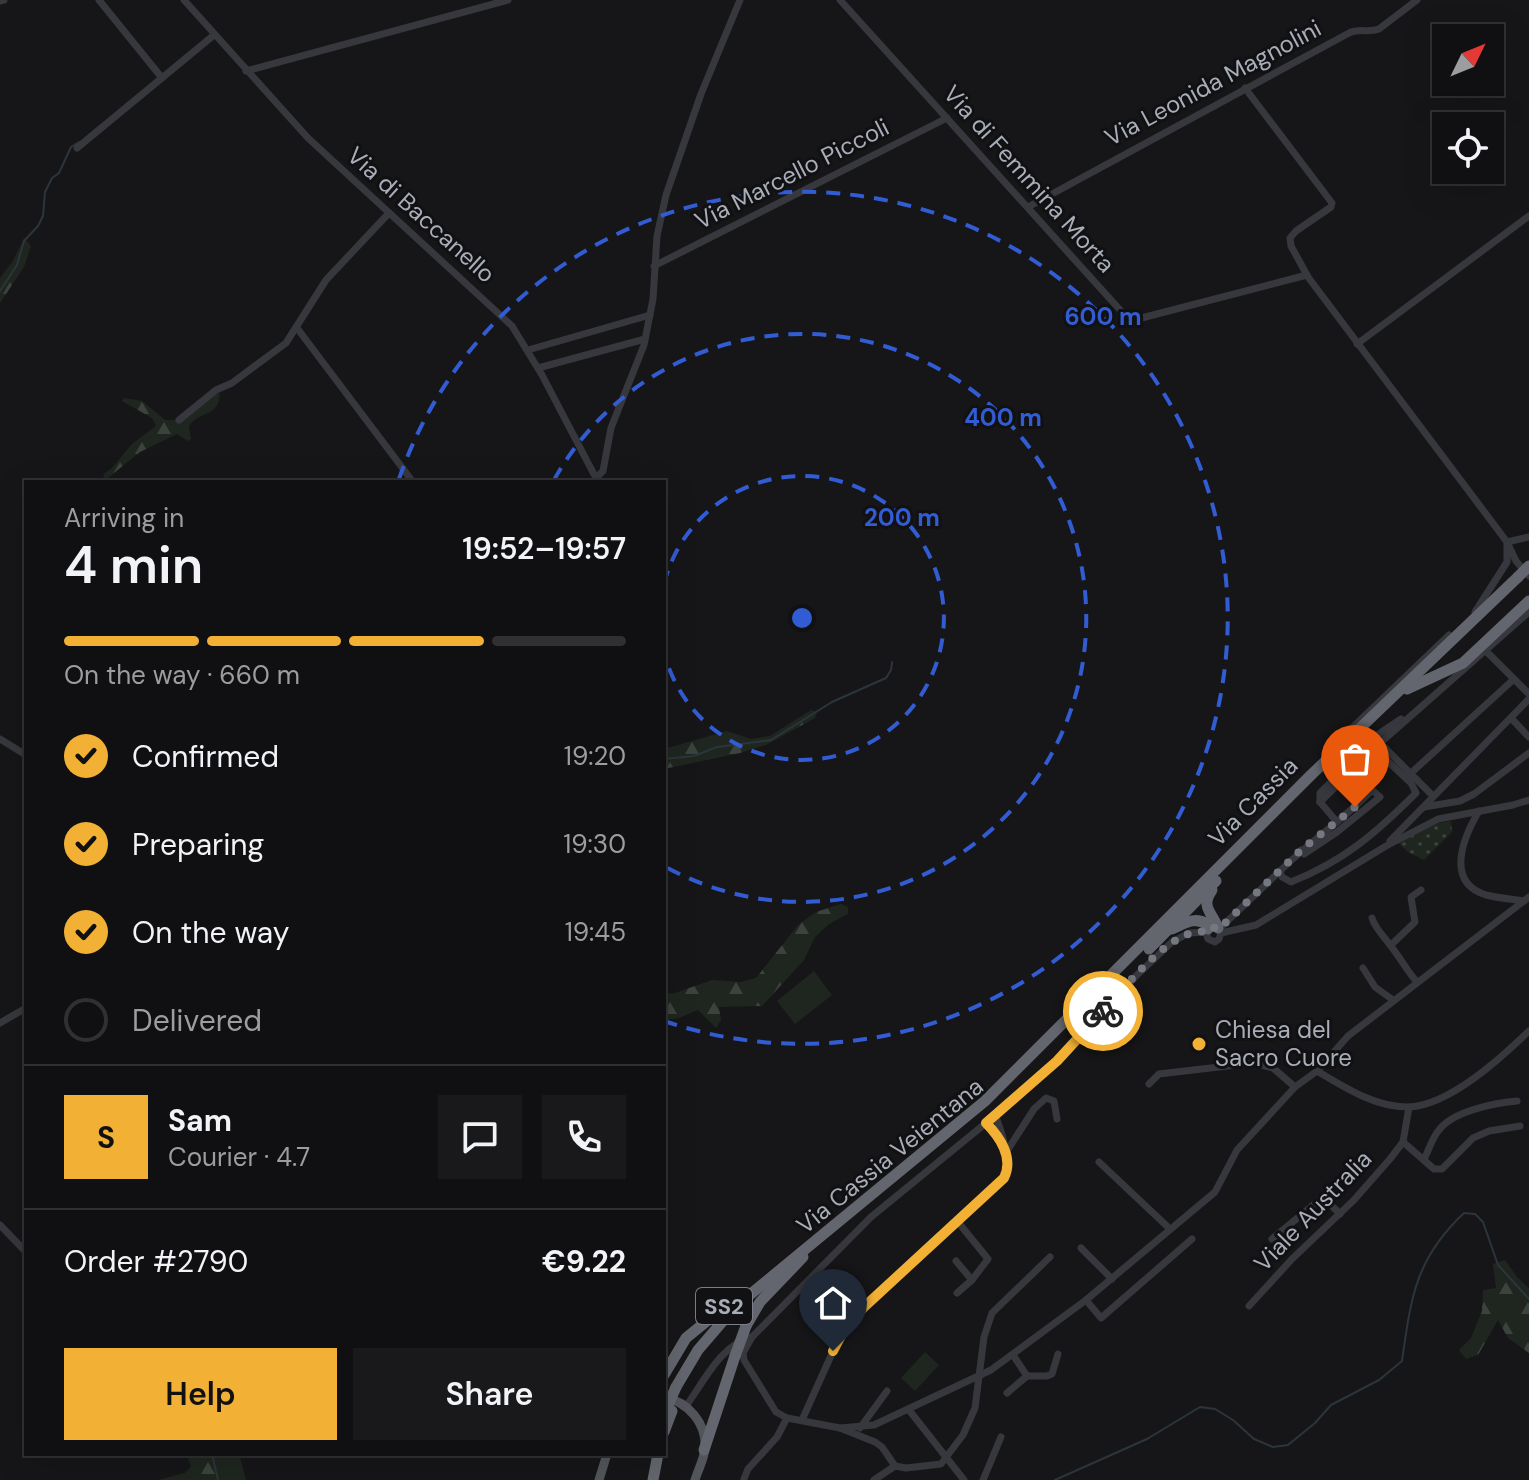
<!DOCTYPE html>
<html lang="en">
<head>
<meta charset="utf-8">
<style>
	:root { --surface:#101012; --page:#19191b; --text:#f1f3f6; --muted:#9c9d9f; --line:#303032; --accent:#f2b134 }
	body { margin:0; font-family:"DM Sans",sans-serif; background:var(--page); color:var(--text); height:100vh; display:flex; flex-direction:column; font-size:30px; white-space:nowrap }
	* { box-sizing:border-box; margin:0 }
	p { font-size:26px; color:var(--muted) }
	.icon { flex:none; width:44px; height:44px; fill:none; stroke:currentColor; stroke-width:2; stroke-linecap:round; stroke-linejoin:round }
	.map { position:relative; flex:1; overflow:hidden }
	.side { position:absolute; left:24px; top:480px; width:642px; height:976px; display:flex; flex-direction:column; background:var(--surface); border-radius:0px; box-shadow:0 8px 32px #0002,0 0 0 2px var(--line) }
	.side>* { flex:none }
	.needle { width:52px; rotate:47deg }
	.fabs { position:absolute; left:1432px; top:24px; display:grid; gap:16px }
	.fabs a { display:grid; place-items:center; width:72px; height:72px; border-radius:0px; background:var(--surface); box-shadow:0 8px 32px #0002,0 0 0 2px var(--line); font-size:40px }
	.pin { position:absolute; display:grid; place-items:center; width:68px; height:68px; color:#fff; margin:-82px -34px; border-radius:50% 50% 50% 0; rotate:-45deg; box-shadow:0 0 8px #0007 }
	.pin .icon { rotate:45deg }
	.courier { position:absolute; display:grid; place-items:center; width:80px; height:80px; margin:-40px; border:6px solid #f2b134; border-radius:50%; background:#fff; color:#222; box-shadow:0 2px 10px #0007 }
	.summary em { font-style:normal; font-weight:600 }
	.summary div { display:flex; flex-direction:column-reverse }
	.summary { display:flex; align-items:center; justify-content:space-between; height:136px; padding:0 40px }
	h1 { font-size:52px; font-weight:600; line-height:60px }
	.bar { display:grid; grid-template-columns:repeat(4,1fr); gap:12px 8px; align-content:center; height:96px; padding:0 40px }
	.bar i { height:10px; border-radius:6px; background:var(--line) }
	.bar .on { background:var(--accent) }
	.bar p { grid-column:span 4 }
	.line { display:flex; align-items:center; gap:20px; padding:0 40px; border-top:2px solid var(--line) }
	.line div { flex:1 }
	.round { display:grid; place-items:center; flex:none; width:84px; height:84px; border-radius:0px; background:var(--page) }
	ol { padding:0 40px; list-style:none }
	li { display:flex; align-items:center; gap:24px; height:88px }
	li p { margin-inline-start:auto }
	li .icon { padding:8px; border-radius:50%; background:var(--accent); color:#111; stroke-width:4 }
	li:last-child { color:var(--muted) }
	li i { width:44px; height:44px; border:4px solid var(--line); border-radius:50% }
	.cta { display:flex; gap:16px; margin-top:auto; padding:16px 40px }
	.cta a { flex:1; height:92px; border-radius:0px; background:var(--accent); color:#111; font-size:32px; font-weight:600; line-height:92px; text-align:center }
	.cta a+a { background:var(--page); color:var(--text) }
	.map>svg:first-child { display:block }
</style>
</head>
<body>
<div class="map">
<svg width="1529" height="1480" viewBox="0 0 1529 1480">
	<defs>
		<pattern id="forest-firs" width="22" height="20" patternUnits="userSpaceOnUse" patternTransform="scale(2)"><rect width="22" height="20" fill="#1e261f"/><path d="M5 1l3.5 6h-7zM16 11l3.5 6h-7z" fill="#3c433d"/></pattern>
		<pattern id="park-dots" width="8" height="8" patternUnits="userSpaceOnUse" patternTransform="scale(2)"><rect width="8" height="8" fill="#1e261f"/><path d="M2 2h.1M6 6h.1" fill="none" stroke="#3c433d" stroke-width="1.8" stroke-linecap="round"/></pattern>
	</defs>
	<rect width="100%" height="100%" fill="#161618"/>
	<g fill="url(#forest-firs)">
		<polygon points="24,238 31,246 24,267 0,303 0,278 13,261"/>
		<path d="M220 393C218 419 201 409 189 426L191 439 188 441 177 434 140 452 103 482 104 474 112 468 132 444 156 426 152 418 122 401 124 398 142 401 165 420H179L208 396Z"/>
		<polygon points="811,710 817,712 815,718 766,745 740,753 664,769 664,749 727,731 751,739 770,736"/>
		<polygon points="841,904 848,907 848,914 829,924 815,937 804,960 762,1006 719,1007 721,1020 716,1028 698,1010 679,1018 664,1020 664,994 675,993 712,980 741,982 756,978 798,925 816,912"/>
		<polygon points="1505,1260 1517,1277 1529,1288 1529,1353 1508,1338 1498,1320 1478,1355 1466,1359 1459,1350 1471,1338 1482,1311 1483,1290 1496,1288 1493,1264"/>
		<polygon points="186,1454 239,1454 246,1480 158,1480 185,1473 191,1466"/>
	</g>
	<polygon fill="url(#park-dots)" points="1451,821 1452,832 1424,860 1408,852 1398,843 1433,824"/>
	<g fill="#1e261f">
		<polygon points="814,971 832,995 795,1024 777,1001"/>
		<polygon points="824,1273 841,1291 824,1309 806,1291"/>
		<polygon points="925,1352 939,1365 915,1391 901,1378"/>
	</g>
	<g fill="none" stroke-linecap="round" stroke-linejoin="round">
		<g stroke="#2c353c" stroke-width="2">
			<polyline points="0,291 17,265 24,241 38,226 43,216 45,192 52,178 59,173 71,147 79,142"/>
			<polyline points="664,759 694,756 717,747 771,740 832,702 886,678 891,670 892,662"/>
			<polyline points="212,1454 218,1480"/>
			<path d="M1055 1480 1147 1439 1200 1407 1215 1409 1233 1420 1254 1439 1273 1447 1288 1445 1315 1423 1331 1405 1379 1380 1402 1361C1411 1298 1415 1259 1464 1213L1475 1214 1483 1222 1498 1265 1529 1299"/>
		</g>
		<g stroke="#37383d" stroke-width="7">
			<polyline points="99,0 162,78"/>
			<polyline points="184,0 308,138 512,326 542,375 598,482"/>
			<polyline points="840,0 1130,321 1307,275"/>
			<polyline points="0,1 4,0"/>
			<polyline points="246,71 508,0"/>
			<polyline points="1245,88 1332,203 1331,207 1296,231 1290,238 1291,246 1308,277 1507,542 1516,561 1529,576"/>
			<polyline points="77,148 214,35"/>
			<path d="M1028 207 1349 33C1359 28 1369 33 1379 29L1417 0"/>
			<polyline points="654,266 947,118"/>
			<polyline points="297,328 413,482"/>
			<polyline points="1357,344 1529,216"/>
			<polyline points="528,350 650,315"/>
			<polyline points="538,368 645,339"/>
			<polyline points="179,420 216,390 232,383 286,343 326,280 389,213"/>
			<polyline points="597,477 603,471 611,428 644,345 653,299 657,236 666,195 701,94 740,0"/>
			<polyline points="1507,542 1529,537"/>
			<polyline points="1475,612 1507,562 1507,544"/>
			<polyline points="1487,652 1529,694"/>
			<polyline points="1511,718 1529,737"/>
			<polyline points="0,739 26,755"/>
			<polyline points="1367,742 1401,719"/>
			<polyline points="1331,748 1449,635"/>
			<polyline points="1410,774 1514,679"/>
			<polyline points="1354,775 1376,751"/>
			<polyline points="1433,796 1380,743 1529,612"/>
			<polyline points="1320,802 1320,793 1346,767"/>
			<polyline points="1320,802 1351,772"/>
			<polyline points="1320,802 1337,822"/>
			<polyline points="1424,807 1460,801 1474,794 1529,753"/>
			<path d="M1479 811C1464 836 1444 882 1486 895 1498 898 1511 899 1524 901"/>
			<polyline points="1390,841 1529,699"/>
			<path d="M1301 850 1304 854 1337 832 1380 797 1346 767 1367 742 1411 783 1416 793C1376 833 1344 861 1291 882L1282 877 1280 871C1309 842 1343 820 1371 791"/>
			<path d="M1372 918C1376 930 1383 935 1390 945 1400 957 1406 970 1417 982"/>
			<polyline points="1219,929 1280,871"/>
			<polyline points="1206,932 1208,939 1215,942 1219,939 1221,933 1256,925 1386,846 1438,819 1513,805 1529,800"/>
			<polyline points="1391,945 1415,922 1411,897 1421,890"/>
			<polyline points="1363,968 1375,987 1393,1000"/>
			<polyline points="0,1023 26,1008"/>
			<path d="M1317 1071C1344 1087 1376 1108 1409 1107 1450 1105 1501 1058 1529 1031"/>
			<polyline points="1149,1084 1159,1074 1253,1063 1273,1068 1295,1087"/>
			<polyline points="986,1123 1002,1140"/>
			<polyline points="1403,1142 1434,1169 1442,1169 1473,1138 1489,1131 1520,1126"/>
			<polyline points="1005,1154 1034,1109 1046,1098 1054,1101 1057,1119"/>
			<path d="M1424 1159C1429 1150 1432 1138 1439 1130 1453 1111 1495 1103 1517 1101"/>
			<polyline points="1099,1162 1170,1229"/>
			<polyline points="0,1225 26,1252"/>
			<polyline points="1272,1239 1323,1197 1340,1214"/>
			<polyline points="1081,1248 1112,1279"/>
			<polyline points="956,1261 972,1280"/>
			<polyline points="957,1293 972,1280 988,1259 958,1222"/>
			<polyline points="1086,1300 1101,1318 1192,1239"/>
			<polyline points="1249,1306 1292,1259 1354,1200 1390,1159 1403,1142 1409,1107"/>
			<polyline points="752,1337 743,1353 744,1360 776,1412 787,1418 840,1428 875,1442 882,1447 895,1466 906,1468 941,1464 963,1435 975,1408 984,1337 992,1313 1050,1257"/>
			<polyline points="1013,1355 1027,1376"/>
			<polyline points="1007,1393 1027,1376 1047,1376 1052,1374 1058,1354"/>
			<path d="M686 1406C703 1383 722 1343 752 1337L871 1217 986 1123 1057 1061 1137 975 1172 942 1189 933 1206 932 1212 927 1218 928 1221 933"/>
			<polyline points="909,1410 964,1480"/>
			<path d="M802 1420 839 1338 853 1319 1005 1176C1010 1157 1002 1132 995 1115"/>
			<polyline points="840,1428 874,1425 991,1370 1086,1300 1215,1192 1237,1150 1295,1087 1317,1071 1348,1036 1529,897"/>
			<polyline points="860,1428 887,1391"/>
			<polyline points="744,1479 748,1469 777,1437 787,1418"/>
			<polyline points="874,1480 895,1466"/>
			<polyline points="983,1480 1001,1437"/>
		</g>
		<g stroke="#53555c" stroke-width="9">
			<path d="M664 1397C688 1402 707 1423 705 1449 704 1459 698 1470 695 1480"/>
			<polyline points="599,1480 607,1454"/>
		</g>
		<g stroke="#63666e" stroke-width="11">
			<polyline points="1407,689 1463,663 1529,601"/>
			<path d="M1212 890C1200 907 1212 912 1218 928"/>
			<path d="M1172 929C1184 924 1194 916 1207 924L1208 929"/>
			<polyline points="1149,949 1216,881"/>
			<polyline points="746,1326 760,1302 803,1257"/>
			<polyline points="664,1375 686,1338 740,1294"/>
			<polyline points="676,1387 698,1350 735,1307 985,1101 1311,775 1518,577"/>
			<polyline points="664,1432 672,1411"/>
			<polyline points="704,1450 735,1356"/>
			<polyline points="653,1480 658,1454"/>
		</g>
		<g stroke="#63666e" stroke-width="11">
			<polyline points="1518,577 1529,566"/>
			<polyline points="735,1356 746,1326"/>
			<polyline points="666,1410 676,1387"/>
		</g>
	</g>
	<g fill="none" stroke-linecap="round" stroke-linejoin="round">
		<path stroke="#757880" stroke-width="8" stroke-dasharray="0 14.4" d="M1103 1011C1124 989 1173 925 1206 932L1212 927 1219 929 1301 850 1355 807"/>
		<path stroke="#f2b134" stroke-width="10" d="M833 1351 844 1330 863 1308 1004 1178C1014 1158 1000 1137 986 1123L1057 1061 1103 1011"/>
	</g>
	<g fill="none" stroke="#325cd3" stroke-width="4" stroke-dasharray="14 10">
		<path d="M664 584A142 142 0 1 1 664 652"/>
		<path d="M554 480A284 284 0 1 1 664 866"/>
		<path d="M399 479A426 426 0 1 1 667 1022"/>
	</g>
	<circle fill="#f2b134" stroke="#111113" stroke-width="3" cx="1199" cy="1044" r="8"/>
	<g text-anchor="middle" stroke-width="6" stroke-linejoin="round" paint-order="stroke">
		<rect fill="#111113" stroke="#7b7e86" stroke-width="2" x="696" y="1288" width="56" height="36" rx="6"/>
		<g font-size="22" font-weight="bold" fill="#a8adb8">
			<text x="724" y="1314">SS2</text>
		</g>
		<g font-size="24" fill="#a8adb8" stroke="#111113">
			<text transform="translate(1213 83) rotate(-28)" y="8">Via Leonida Magnolini</text>
			<text transform="translate(792 174) rotate(-27)" y="8">Via Marcello Piccoli</text>
			<text transform="translate(1029 179) rotate(48)" y="8">Via di Femmina Morta</text>
			<text transform="translate(421 215) rotate(42)" y="8">Via di Baccanello</text>
			<text transform="translate(1253 802) rotate(-45)" y="8">Via Cassia</text>
			<text transform="translate(890 1156) rotate(-39)" y="8">Via Cassia Veientana</text>
			<text transform="translate(1313 1211) rotate(-46)" y="8">Viale Australia</text>
		</g>
		<g font-size="24" fill="#a8adb8" stroke="#111113" text-anchor="start">
			<text x="1215" y="1038">Chiesa del<tspan x="1215" dy="28">Sacro Cuore</tspan></text>
		</g>
	</g>
	<circle cx="802" cy="618" r="12" fill="#325cd3" stroke="#111113" stroke-width="4"/>
	<g font-size="24" text-anchor="middle" font-weight="bold" fill="#325cd3" stroke="#111113" stroke-width="6" stroke-linejoin="round" paint-order="stroke">
		<text x="1103" y="325">600 m</text>
		<text x="1003" y="426">400 m</text>
		<text x="902" y="526">200 m</text>
	</g>
</svg>
<div class="fabs">
<a><svg class="needle" viewBox="-14 -14 28 28"><path d="M0-13l5 13h-10z" fill="#e53935"/><path d="M0 13l5-13h-10z" fill="#9c9d9f"/></svg></a>
<a><svg class="icon" aria-label="locate" viewBox="0 0 24 24"><circle cx="12" cy="12" r="6"/><path d="M12 2v4M12 18v4M2 12h4M18 12h4"/></svg></a>
</div>
<div class="pin" style="left:1355px;top:807px;background:#ea580c"><svg class="icon" aria-label="bag" viewBox="0 0 24 24"><path d="M5 8h14l-1 12H6zM9 8a3 3 0 0 1 6 0"/></svg></div>
<div class="pin" style="left:833px;top:1351px;background:#1f2937"><svg class="icon" aria-label="home" viewBox="0 0 24 24"><path d="M3 11l9-7 9 7M6 9v11h12V9"/></svg></div>
<div class="courier" style="left:1103px;top:1011px"><svg class="icon" aria-label="bike" viewBox="0 0 24 24"><circle cx="6" cy="16" r="4"/><circle cx="18" cy="16" r="4"/><path d="M6 16l4-8h5l3 8M10 8l3 8H6M13 5h3"/></svg></div>
<section class="side">
<div class="summary"><div><h1>4 min</h1><p>Arriving in</p></div><em>19:52–19:57</em></div>
<div class="bar"><i class="on"></i><i class="on"></i><i class="on"></i><i></i><p>On the way · 660 m</p></div>
<ol>
<li><svg class="icon" aria-label="check" viewBox="0 0 24 24"><path d="M5 12l5 5 9-10"/></svg>Confirmed<p>19:20</p></li>
<li><svg class="icon" aria-label="check" viewBox="0 0 24 24"><path d="M5 12l5 5 9-10"/></svg>Preparing<p>19:30</p></li>
<li><svg class="icon" aria-label="check" viewBox="0 0 24 24"><path d="M5 12l5 5 9-10"/></svg>On the way<p>19:45</p></li>
<li><i></i>Delivered</li>
</ol>
<div class="line" style="height:144px"><b class="round" style="background:var(--accent);color:#111">S</b><div><b>Sam</b><p>Courier · 4.7</p></div><a class="round"><svg class="icon" aria-label="chat" viewBox="0 0 24 24"><path d="M4 5h16v11H9l-5 4z"/></svg></a><a class="round"><svg class="icon" aria-label="phone" viewBox="0 0 24 24"><path d="M5 4h4l2 5-3 2q2 4 5 5l2-3 5 2v4C11 20 4 13 5 4z"/></svg></a></div>
<div class="line" style="height:104px"><div>Order #2790</div><b>€9.22</b></div>
<div class="cta"><a>Help</a><a>Share</a></div>
</section>
</div>
</body>
</html>
